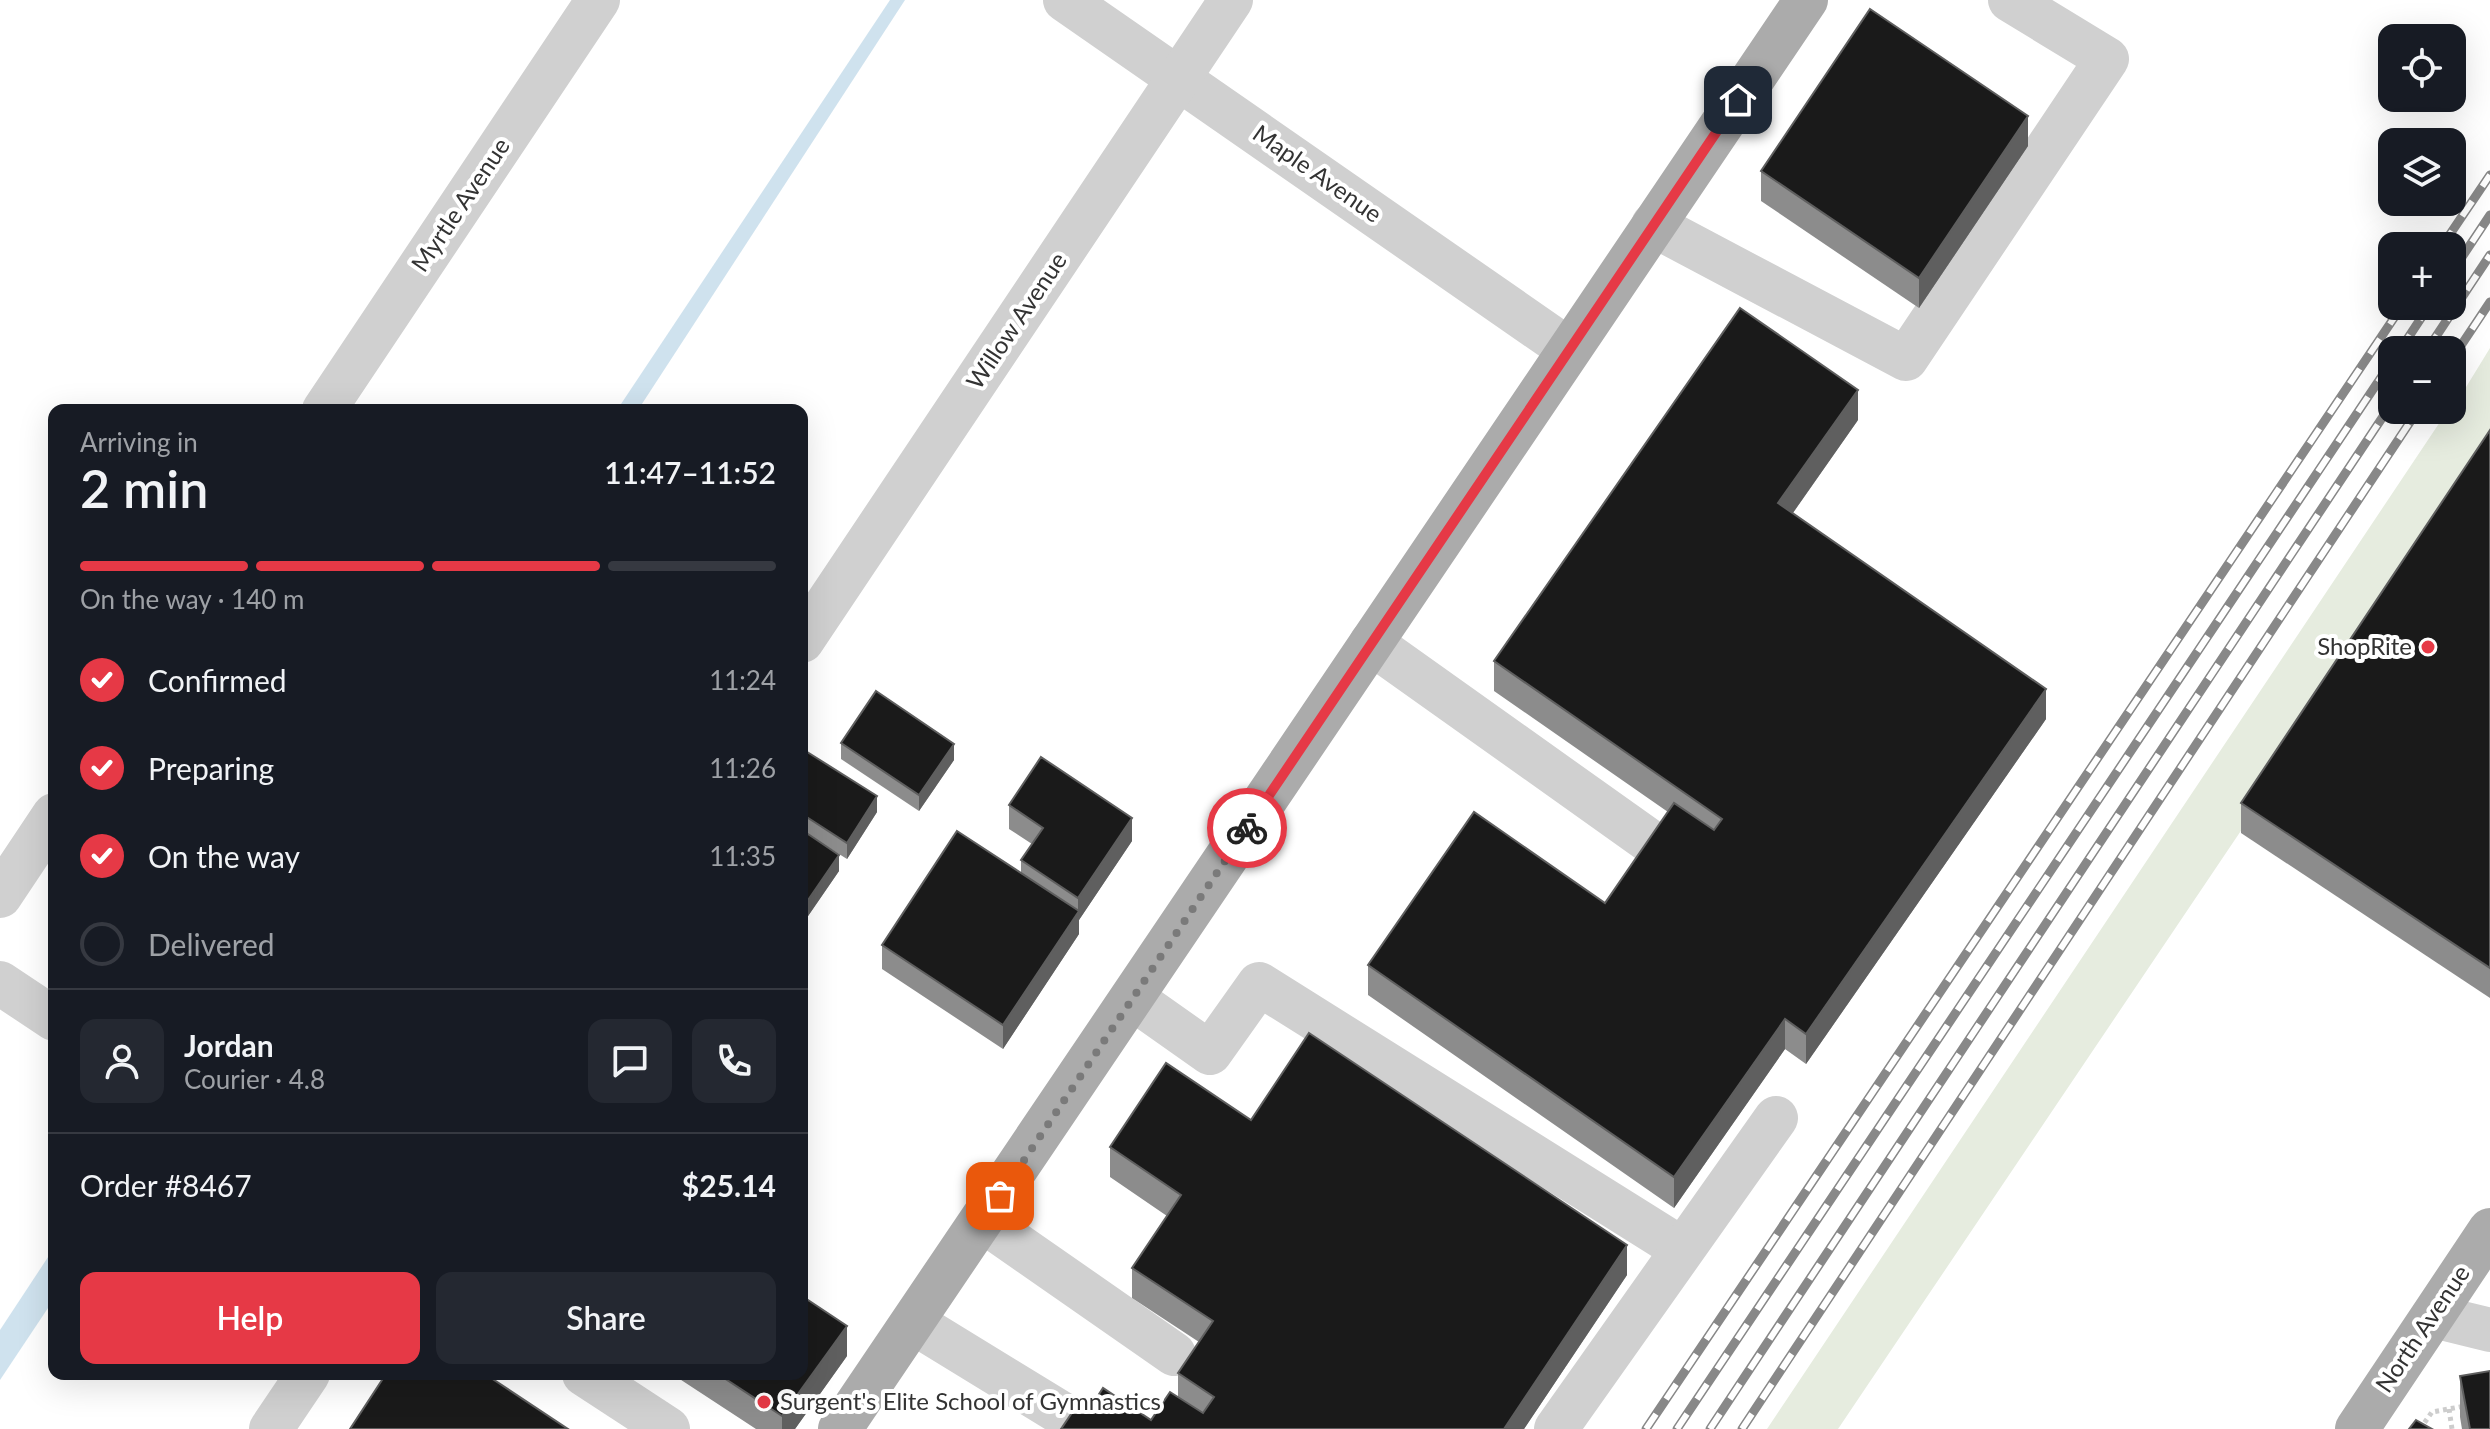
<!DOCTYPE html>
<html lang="en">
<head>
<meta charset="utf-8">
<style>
	:root { --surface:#171b24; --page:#242831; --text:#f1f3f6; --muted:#9ea1a6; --line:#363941; --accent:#e63946 }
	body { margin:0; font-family:Lato,sans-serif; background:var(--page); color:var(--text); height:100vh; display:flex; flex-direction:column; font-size:30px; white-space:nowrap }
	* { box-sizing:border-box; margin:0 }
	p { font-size:26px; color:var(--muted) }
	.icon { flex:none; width:44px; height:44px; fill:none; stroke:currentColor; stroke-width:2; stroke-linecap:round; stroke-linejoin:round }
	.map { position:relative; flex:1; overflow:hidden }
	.side { position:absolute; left:48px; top:404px; width:760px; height:976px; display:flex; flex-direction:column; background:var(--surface); border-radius:16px; box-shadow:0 8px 32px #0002 }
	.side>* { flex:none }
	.tools { position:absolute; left:2378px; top:24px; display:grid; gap:16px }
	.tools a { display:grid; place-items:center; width:88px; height:88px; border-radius:16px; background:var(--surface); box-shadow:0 8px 32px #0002; font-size:40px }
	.pin { position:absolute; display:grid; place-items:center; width:68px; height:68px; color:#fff; margin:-34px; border-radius:16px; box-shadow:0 4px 12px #0006 }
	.courier { position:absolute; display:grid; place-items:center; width:80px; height:80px; margin:-40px; border:6px solid #e63946; border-radius:50%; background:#fff; color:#222; box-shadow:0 2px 10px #0007 }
	.headline em { font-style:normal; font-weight:600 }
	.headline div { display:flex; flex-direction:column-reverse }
	.headline { display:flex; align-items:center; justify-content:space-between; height:136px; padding:0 32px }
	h1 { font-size:52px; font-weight:600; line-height:60px }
	.bar { display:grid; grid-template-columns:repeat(4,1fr); gap:12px 8px; align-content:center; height:96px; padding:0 32px }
	.bar i { height:10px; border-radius:6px; background:var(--line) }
	.bar .on { background:var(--accent) }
	.bar p { grid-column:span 4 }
	.line { display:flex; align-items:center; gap:20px; padding:0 32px; border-top:2px solid var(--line) }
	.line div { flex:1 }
	.round { display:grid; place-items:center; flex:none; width:84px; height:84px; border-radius:16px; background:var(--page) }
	ol { padding:0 32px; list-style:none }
	li { display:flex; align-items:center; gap:24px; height:88px }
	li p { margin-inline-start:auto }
	li .icon { padding:8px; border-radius:50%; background:var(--accent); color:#fff; stroke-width:4 }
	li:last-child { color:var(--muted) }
	li i { width:44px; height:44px; border:4px solid var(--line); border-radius:50% }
	.action { display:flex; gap:16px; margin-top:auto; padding:16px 32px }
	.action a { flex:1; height:92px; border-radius:16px; background:var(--accent); color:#fff; font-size:32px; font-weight:600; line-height:92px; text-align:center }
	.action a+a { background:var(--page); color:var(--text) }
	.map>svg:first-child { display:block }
</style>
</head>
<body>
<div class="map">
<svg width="2490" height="1429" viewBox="0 0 2490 1429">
	<rect width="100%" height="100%" fill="#fff"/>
	<polygon fill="#e6ecdf" points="2490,348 2490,461 1838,1429 1767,1429 2448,410 2452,410"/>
	<g fill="#cfe2ee">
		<polygon points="890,0 905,0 638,410 617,410"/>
		<polygon points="54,1248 54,1299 0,1380 0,1330"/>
	</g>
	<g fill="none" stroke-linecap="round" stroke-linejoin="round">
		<g stroke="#cdcdcd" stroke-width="5" stroke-dasharray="4 4" stroke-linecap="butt">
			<polyline points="2449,1409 2452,1429"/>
			<polyline points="2420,1429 2432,1412 2465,1406"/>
		</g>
		<g stroke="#d0d0d0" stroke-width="44">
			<polyline points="1065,0 1568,349"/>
			<polyline points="1653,225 1906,359 2107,59 2010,0"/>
			<polyline points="324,410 598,0"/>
			<polyline points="802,641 1231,0"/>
			<polyline points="1371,643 1655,845"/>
			<polyline points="0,896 54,815"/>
			<polyline points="0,983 54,1019"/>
			<polyline points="1132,998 1210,1053 1259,984 1682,1249"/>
			<polyline points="983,1221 1174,1354"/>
			<polyline points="2433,1316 2490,1330"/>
			<polyline points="914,1323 1061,1413"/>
			<polyline points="584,1374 668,1429"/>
			<polyline points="271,1429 308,1374"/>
			<polyline points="1556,1429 1776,1118"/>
		</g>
		<g stroke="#ababab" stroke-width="44">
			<polyline points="840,1429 1806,0"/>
			<polyline points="2357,1429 2490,1230"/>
		</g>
		<g stroke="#888" stroke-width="9">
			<g id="rail">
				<polyline points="2442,246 2490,175"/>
				<polyline points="2452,272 2490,215"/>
				<polyline points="2400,350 2429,306"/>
				<polyline points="2427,350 2490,255"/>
				<polyline points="2452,359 2490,302"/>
				<polyline points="1646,1429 2402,306"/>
				<polyline points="1677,1429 2392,361"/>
				<polyline points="1710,1429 2392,403"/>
				<polyline points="1742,1429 2418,410"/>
			</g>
		</g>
		<use href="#rail" stroke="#fff" stroke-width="6" stroke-dasharray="18" stroke-linecap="butt"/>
	</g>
	<g fill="#8c8c8c">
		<polygon points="2028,146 1919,308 1761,201 1761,171"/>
		<polygon points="1858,420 1793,513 2046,719 1806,1064 1785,1049 1674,1208 1368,995 1368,965 1605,903 1668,812 1494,691 1494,661"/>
		<polygon points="2490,430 2490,998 2241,833 2241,803"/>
		<polygon points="841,743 954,760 919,811 841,759"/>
		<polygon points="802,753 877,812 847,859 807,834 839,871 806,919 802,916"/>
		<polygon points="1009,805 1132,841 1079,920 1079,934 1003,1049 882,969 882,945 1021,873 1021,860 1032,844 1009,829"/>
		<polygon points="1251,1120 1627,1275 1524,1429 1061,1429 1092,1405 1151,1420 1178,1397 1178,1373 1199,1342 1132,1298 1132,1268 1167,1216 1110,1177 1110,1147"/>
		<polygon points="847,1356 795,1429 756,1429 672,1374 802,1374"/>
		<polygon points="2460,1376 2490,1429 2462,1429 2460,1417"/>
	</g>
	<g fill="#5f5f5f">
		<polygon points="2028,116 2028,146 1919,308 1919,278"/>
		<polygon points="1858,390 1858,420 1778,534 1778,503"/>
		<polygon points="2046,689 2046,719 1806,1064 1806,1034"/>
		<polygon points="954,744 954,760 919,811 919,795"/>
		<polygon points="877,796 877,812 847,859 847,843"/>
		<polygon points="1132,818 1132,841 1079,920 1079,934 1003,1049 1003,1025 1078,913 1078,898"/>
		<polygon points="839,855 839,871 806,919 806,903"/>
		<polygon points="1785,1019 1785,1049 1674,1208 1674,1177"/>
		<polygon points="1627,1245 1627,1275 1524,1429 1504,1429"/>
		<polygon points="847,1326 847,1356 795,1429 782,1429 782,1416"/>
	</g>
	<g fill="#1a1a1a" stroke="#5f5f5f" stroke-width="2">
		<polygon points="1870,9 2028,116 1919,278 1761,171"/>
		<polygon points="1740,308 1858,390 1778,503 2046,689 1806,1034 1785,1019 1674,1177 1368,965 1474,812 1605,903 1674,803 1714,830 1722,819 1494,661"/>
		<polygon points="2490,430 2490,968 2241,803"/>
		<polygon points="876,691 954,744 919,795 841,743"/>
		<polygon points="804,750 877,796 847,843 802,814 802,753"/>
		<polygon points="1041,757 1132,818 1078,898 1021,860 1043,828 1009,805"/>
		<polygon points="802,830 839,855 806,903 802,900"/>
		<polygon points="957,831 1079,911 1003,1025 882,945"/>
		<polygon points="1309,1033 1627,1245 1504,1429 1061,1429 1082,1398 1092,1405 1103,1388 1151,1420 1170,1392 1203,1413 1214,1397 1178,1373 1213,1321 1132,1268 1181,1195 1110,1147 1166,1063 1251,1120"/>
		<polygon points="802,1296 847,1326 782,1416 718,1374 802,1374"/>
		<polygon points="2490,1371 2490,1429 2470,1429 2460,1376"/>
		<polygon points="386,1374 485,1374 568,1429 350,1429"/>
		<polygon points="2416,1420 2432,1429 2409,1429"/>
	</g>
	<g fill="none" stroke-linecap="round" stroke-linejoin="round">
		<polyline stroke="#7a7a7a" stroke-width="8" stroke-dasharray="0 14.4" points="1000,1196 1247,828"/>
		<polyline stroke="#e63946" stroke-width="10" points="1247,828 1738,100"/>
	</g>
	<g fill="#e63946" stroke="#fff" stroke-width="3">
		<circle cx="2428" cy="647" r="8"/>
		<circle cx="764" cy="1402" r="8"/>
	</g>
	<g text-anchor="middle" stroke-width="8" stroke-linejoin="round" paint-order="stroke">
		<g font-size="24" fill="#333" stroke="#fff">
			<text transform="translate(1317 174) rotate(35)" y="8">Maple Avenue</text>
			<text transform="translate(461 205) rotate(-56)" y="8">Myrtle Avenue</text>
			<text transform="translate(1017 321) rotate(-56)" y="8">Willow Avenue</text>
			<text transform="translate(2423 1329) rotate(-56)" y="8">North Avenue</text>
		</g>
		<g font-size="24" fill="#333" stroke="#fff" text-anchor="end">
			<text x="2412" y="655">ShopRite</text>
			<text x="780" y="1410" text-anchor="start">Surgent's Elite School of Gymnastics</text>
		</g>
	</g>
</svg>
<div class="tools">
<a><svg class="icon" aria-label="locate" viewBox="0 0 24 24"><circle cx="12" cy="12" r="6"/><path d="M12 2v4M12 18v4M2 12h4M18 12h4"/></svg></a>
<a><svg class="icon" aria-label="layers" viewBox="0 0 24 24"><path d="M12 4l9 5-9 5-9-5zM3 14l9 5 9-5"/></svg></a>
<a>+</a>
<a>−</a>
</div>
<div class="pin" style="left:1000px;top:1196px;background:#ea580c"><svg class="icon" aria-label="bag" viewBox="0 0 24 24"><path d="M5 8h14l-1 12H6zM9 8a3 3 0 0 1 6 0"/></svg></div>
<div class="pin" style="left:1738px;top:100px;background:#1f2937"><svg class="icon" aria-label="home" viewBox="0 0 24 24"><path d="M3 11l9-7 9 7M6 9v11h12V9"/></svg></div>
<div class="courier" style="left:1247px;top:828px"><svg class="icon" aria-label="bike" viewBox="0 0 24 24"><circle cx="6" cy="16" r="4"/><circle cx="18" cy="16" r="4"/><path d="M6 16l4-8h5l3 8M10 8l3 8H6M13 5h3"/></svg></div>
<section class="side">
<div class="headline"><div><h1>2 min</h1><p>Arriving in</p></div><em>11:47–11:52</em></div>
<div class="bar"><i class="on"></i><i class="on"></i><i class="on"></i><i></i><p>On the way · 140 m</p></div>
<ol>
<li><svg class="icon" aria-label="check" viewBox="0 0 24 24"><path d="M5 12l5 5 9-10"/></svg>Confirmed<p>11:24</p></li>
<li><svg class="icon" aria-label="check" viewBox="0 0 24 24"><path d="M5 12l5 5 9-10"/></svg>Preparing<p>11:26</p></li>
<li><svg class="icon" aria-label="check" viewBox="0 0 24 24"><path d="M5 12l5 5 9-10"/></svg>On the way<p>11:35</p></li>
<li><i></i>Delivered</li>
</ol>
<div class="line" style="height:144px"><a class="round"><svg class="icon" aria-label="person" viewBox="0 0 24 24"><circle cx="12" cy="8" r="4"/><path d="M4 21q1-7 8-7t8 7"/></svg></a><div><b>Jordan</b><p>Courier · 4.8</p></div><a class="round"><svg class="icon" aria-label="chat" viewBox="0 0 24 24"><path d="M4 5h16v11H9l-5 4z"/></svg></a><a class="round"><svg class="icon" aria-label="phone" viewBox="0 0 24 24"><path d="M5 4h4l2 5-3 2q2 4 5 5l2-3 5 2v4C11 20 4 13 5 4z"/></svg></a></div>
<div class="line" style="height:104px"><div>Order #8467</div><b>$25.14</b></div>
<div class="action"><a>Help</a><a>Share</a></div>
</section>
</div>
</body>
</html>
